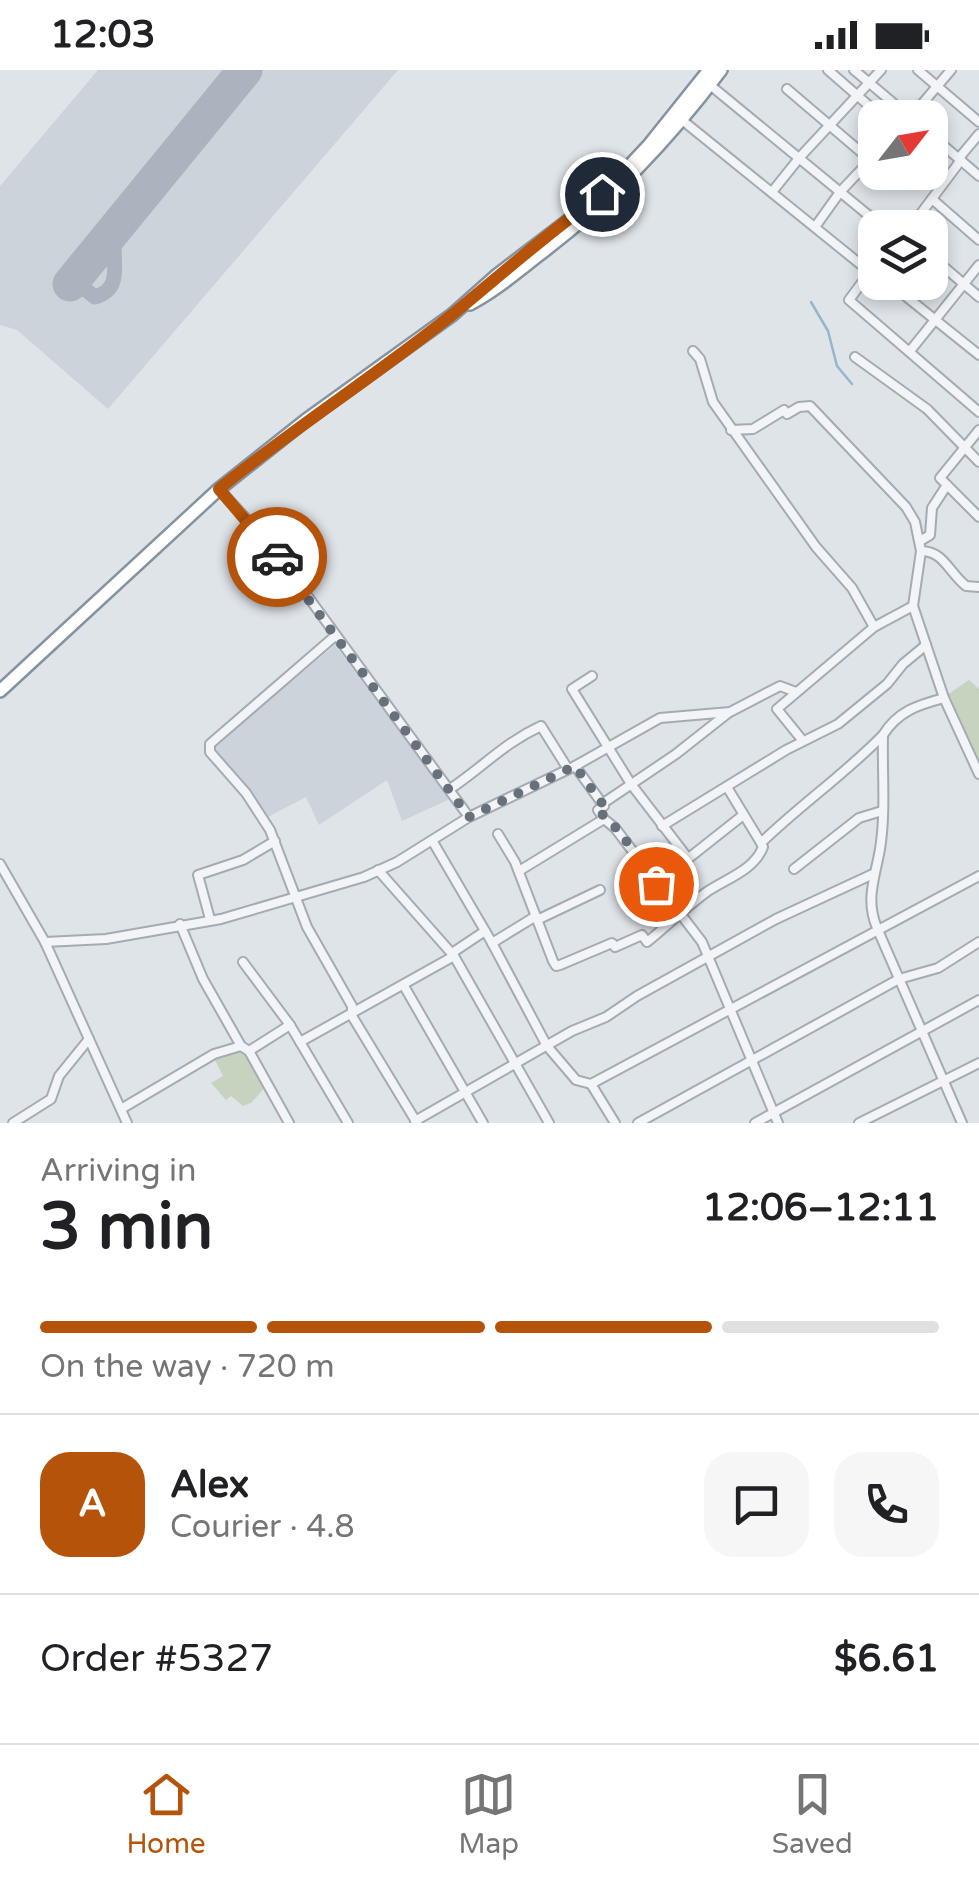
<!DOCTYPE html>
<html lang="en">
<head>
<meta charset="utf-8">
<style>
	:root { --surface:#fff; --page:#f6f6f6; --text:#202124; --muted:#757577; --line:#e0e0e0; --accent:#b45309 }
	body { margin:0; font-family:"Varela Round",sans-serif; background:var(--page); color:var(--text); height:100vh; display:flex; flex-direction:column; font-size:38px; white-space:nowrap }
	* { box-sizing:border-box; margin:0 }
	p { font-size:32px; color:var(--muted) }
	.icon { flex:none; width:55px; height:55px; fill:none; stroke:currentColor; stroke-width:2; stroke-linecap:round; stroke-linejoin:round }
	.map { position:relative; height:1053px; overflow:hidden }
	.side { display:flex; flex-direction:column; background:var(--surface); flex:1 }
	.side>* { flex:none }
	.needle { width:65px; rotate:59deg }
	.controls { position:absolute; left:858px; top:30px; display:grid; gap:20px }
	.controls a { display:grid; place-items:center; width:90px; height:90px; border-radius:20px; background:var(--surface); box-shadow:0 5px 15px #0003; font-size:50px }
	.pin { position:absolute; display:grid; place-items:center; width:85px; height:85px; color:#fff; margin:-42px; border:5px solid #fff; border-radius:50%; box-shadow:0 2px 10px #0007 }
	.courier { position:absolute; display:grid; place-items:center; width:100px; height:100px; margin:-50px; border:8px solid #b45309; border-radius:50%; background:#fff; color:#222; box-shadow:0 2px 12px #0007 }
	.summary em { font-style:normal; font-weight:800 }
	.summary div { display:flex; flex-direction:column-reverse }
	.summary { display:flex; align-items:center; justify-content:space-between; height:170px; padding:0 40px }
	h1 { font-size:65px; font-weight:800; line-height:75px }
	.bar { display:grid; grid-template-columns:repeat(4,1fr); gap:15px 10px; align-content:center; height:120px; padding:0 40px }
	.bar i { height:12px; border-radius:8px; background:var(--line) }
	.bar .on { background:var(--accent) }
	.bar p { grid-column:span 4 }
	.line { display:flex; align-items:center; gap:25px; padding:0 40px; border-top:2px solid var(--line) }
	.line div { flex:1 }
	.round { display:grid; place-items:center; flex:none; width:105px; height:105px; border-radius:30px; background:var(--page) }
	.status { display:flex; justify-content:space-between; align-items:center; height:70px; padding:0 50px; background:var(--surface); direction:ltr }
	.status svg { height:28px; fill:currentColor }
	.menu { display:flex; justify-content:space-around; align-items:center; height:140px; border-top:2px solid var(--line); background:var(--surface); font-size:28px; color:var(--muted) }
	.menu a { display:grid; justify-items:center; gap:5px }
	.menu .on { color:var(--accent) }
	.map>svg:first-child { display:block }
</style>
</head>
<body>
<div class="status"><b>12:03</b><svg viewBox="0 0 49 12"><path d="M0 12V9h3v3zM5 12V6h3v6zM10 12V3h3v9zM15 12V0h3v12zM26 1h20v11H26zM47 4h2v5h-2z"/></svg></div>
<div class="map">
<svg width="979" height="1053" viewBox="0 0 979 1053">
	<rect width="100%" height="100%" fill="#dfe4e9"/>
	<g fill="#cdd3db">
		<polygon points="98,0 398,0 108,339 17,260 0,255 0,116"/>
		<polygon points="335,575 450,729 402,751 387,710 319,755 306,727 266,748 214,681 215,675"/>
	</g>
	<g fill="#c6d4bf">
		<polygon points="969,610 979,619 979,702 944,627"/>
		<polygon points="245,981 267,1015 251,1033 243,1036 231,1026 226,1030 211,1013 223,1006 214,988"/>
	</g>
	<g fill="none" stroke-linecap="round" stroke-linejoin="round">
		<g stroke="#97b6cc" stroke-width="2.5">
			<polyline points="811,232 828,261 837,296 852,314"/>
			<polyline points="944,497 954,510"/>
		</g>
		<path stroke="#abb4be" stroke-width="15" d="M73 210 95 227C129 217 106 183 118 158"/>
		<polyline stroke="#abb4be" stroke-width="35" points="70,214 245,0"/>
		<g stroke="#a4abb3" stroke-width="12">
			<g id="minor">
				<polyline points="828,0 883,48"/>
				<polyline points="854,0 911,48"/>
				<polyline points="918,0 979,52"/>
				<polyline points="710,15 884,158"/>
				<polyline points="787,19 875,94"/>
				<polyline points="910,48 951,0"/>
				<polyline points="682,50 870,202"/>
				<polyline points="930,64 979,106"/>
				<polyline points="930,86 937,92"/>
				<polyline points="959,88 979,64"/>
				<polyline points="885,102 892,109"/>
				<polyline points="772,122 800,87 881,0"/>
				<polyline points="932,129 979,170"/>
				<polyline points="815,157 840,122 875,85"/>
				<polyline points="910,158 961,90"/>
				<polyline points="930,185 979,227"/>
				<polyline points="875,195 849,230 979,342"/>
				<polyline points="888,212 979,285"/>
				<polyline points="693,281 700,289 713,332 816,477 852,518 874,557 913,536"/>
				<polyline points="910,281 979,195"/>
				<polyline points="855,287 927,339 979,392"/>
				<polyline points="731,360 753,359 784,340 787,344 799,337 810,336 906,437 915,452 921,481 913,536 944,628 979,704"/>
				<polyline points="979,360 940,408 979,447"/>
				<polyline points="219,419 268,472 469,747"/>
				<polyline points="920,471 930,465 932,438 947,415"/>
				<path d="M921 481C944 481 949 503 966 516L979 517"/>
				<polyline points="335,566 210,674 210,682 246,723 270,760 307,857 352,936 352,946 417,1053"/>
				<polyline points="592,606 572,619 631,714 687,787"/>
				<path d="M944 628C918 635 898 641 883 665 882 703 886 742 880 779 875 808 865 829 877 858L962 1053"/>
				<polyline points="803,671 777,639 874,557"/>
				<polyline points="575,696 604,736 598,740 604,749"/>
				<polyline points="727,717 761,773"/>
				<path d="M450 719C483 697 504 673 541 656L568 699"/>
				<polyline points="602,734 676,684 728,643"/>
				<polyline points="662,756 786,680 838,654 887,614 903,594 926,575"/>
				<path d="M498 764 515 792 553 891 556 896 560 895 612 873 615 877 642 865 647 872C667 856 687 836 708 821 728 808 754 800 763 777L761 773C800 735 844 705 883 665"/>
				<polyline points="433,772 491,871 547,976 576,1010 591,1014 979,806"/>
				<polyline points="0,794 45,872 127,1053"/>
				<polyline points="794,799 859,748 882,741"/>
				<polyline points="378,800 454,886 549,1053"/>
				<polyline points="519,801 604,749 615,758 702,872 778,1053"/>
				<polyline points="656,814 742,746"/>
				<polyline points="210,849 198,805 243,790 275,771"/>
				<polyline points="537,850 600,820"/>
				<polyline points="180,854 203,909 241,976"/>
				<polyline points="45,872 106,869 221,849 364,807 397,792 469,747 575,696 660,648 730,642 780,616 796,622"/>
				<polyline points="492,873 536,846"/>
				<polyline points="452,883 485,861"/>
				<polyline points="243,892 290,955 348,1053"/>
				<polyline points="404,916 483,1053"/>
				<polyline points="300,972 454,886"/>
				<polyline points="249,981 289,1053"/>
				<polyline points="591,1014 615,1053"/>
				<polyline points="121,1039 214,984 241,976 249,981 290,955"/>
				<polyline points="415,1051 572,961 606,947 637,926 776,849 873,804"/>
				<polyline points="13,1053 51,1029 59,1006 89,969"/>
				<polyline points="638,1053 899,909 938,898 979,872"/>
				<polyline points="755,1053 979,930"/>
				<polyline points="859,1053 979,993"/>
			</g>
		</g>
		<g stroke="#8593a1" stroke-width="16">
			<g id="highway">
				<path d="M470 234C495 221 517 202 539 185 611 130 667 72 721 0"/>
				<polyline points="0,621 219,419 306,350 452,245 497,205 603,124 649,75 709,0"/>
			</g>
		</g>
		<use href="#minor" stroke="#f2f4f7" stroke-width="8"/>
		<use href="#highway" stroke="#fff" stroke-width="11"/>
	</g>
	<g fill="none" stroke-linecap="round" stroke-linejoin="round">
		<polyline stroke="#67717c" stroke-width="10" stroke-dasharray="0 18" points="277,487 469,747 575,696 604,736 598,740 620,762 656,814"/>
		<path stroke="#b45309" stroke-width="12" d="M277 487 219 419C295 357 377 305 453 244 503 203 550 161 602 124"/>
	</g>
</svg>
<div class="controls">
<a><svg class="needle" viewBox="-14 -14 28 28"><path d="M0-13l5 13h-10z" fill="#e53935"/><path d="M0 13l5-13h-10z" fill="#757577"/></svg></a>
<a><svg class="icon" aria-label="layers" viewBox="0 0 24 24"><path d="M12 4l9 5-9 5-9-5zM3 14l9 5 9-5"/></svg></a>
</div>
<div class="pin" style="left:656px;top:814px;background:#ea580c"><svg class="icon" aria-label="bag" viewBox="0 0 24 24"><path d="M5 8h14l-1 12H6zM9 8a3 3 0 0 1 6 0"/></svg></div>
<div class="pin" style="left:602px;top:124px;background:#1f2937"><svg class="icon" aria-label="home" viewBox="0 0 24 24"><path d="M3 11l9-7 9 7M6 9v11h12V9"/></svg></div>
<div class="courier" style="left:277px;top:487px"><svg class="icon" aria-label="car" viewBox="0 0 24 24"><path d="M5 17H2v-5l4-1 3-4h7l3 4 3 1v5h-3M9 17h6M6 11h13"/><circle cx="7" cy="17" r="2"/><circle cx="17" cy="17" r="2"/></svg></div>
</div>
<section class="side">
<div class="summary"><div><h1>3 min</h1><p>Arriving in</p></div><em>12:06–12:11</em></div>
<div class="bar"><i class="on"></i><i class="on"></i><i class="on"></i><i></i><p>On the way · 720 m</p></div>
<div class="line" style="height:180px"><b class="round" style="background:var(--accent);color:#fff">A</b><div><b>Alex</b><p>Courier · 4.8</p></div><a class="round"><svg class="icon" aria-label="chat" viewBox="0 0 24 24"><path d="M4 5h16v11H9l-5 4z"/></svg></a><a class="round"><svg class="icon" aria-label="phone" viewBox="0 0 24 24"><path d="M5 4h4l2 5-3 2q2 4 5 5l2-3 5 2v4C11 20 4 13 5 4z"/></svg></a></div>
<div class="line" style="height:130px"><div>Order #5327</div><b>$6.61</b></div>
</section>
<nav class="menu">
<a class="on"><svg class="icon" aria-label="home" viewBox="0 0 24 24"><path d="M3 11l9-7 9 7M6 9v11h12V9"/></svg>Home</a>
<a><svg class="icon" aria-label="map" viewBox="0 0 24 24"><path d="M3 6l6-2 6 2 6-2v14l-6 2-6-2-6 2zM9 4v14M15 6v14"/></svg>Map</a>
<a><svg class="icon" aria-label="saved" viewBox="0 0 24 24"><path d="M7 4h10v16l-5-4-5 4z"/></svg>Saved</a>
</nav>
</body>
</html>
